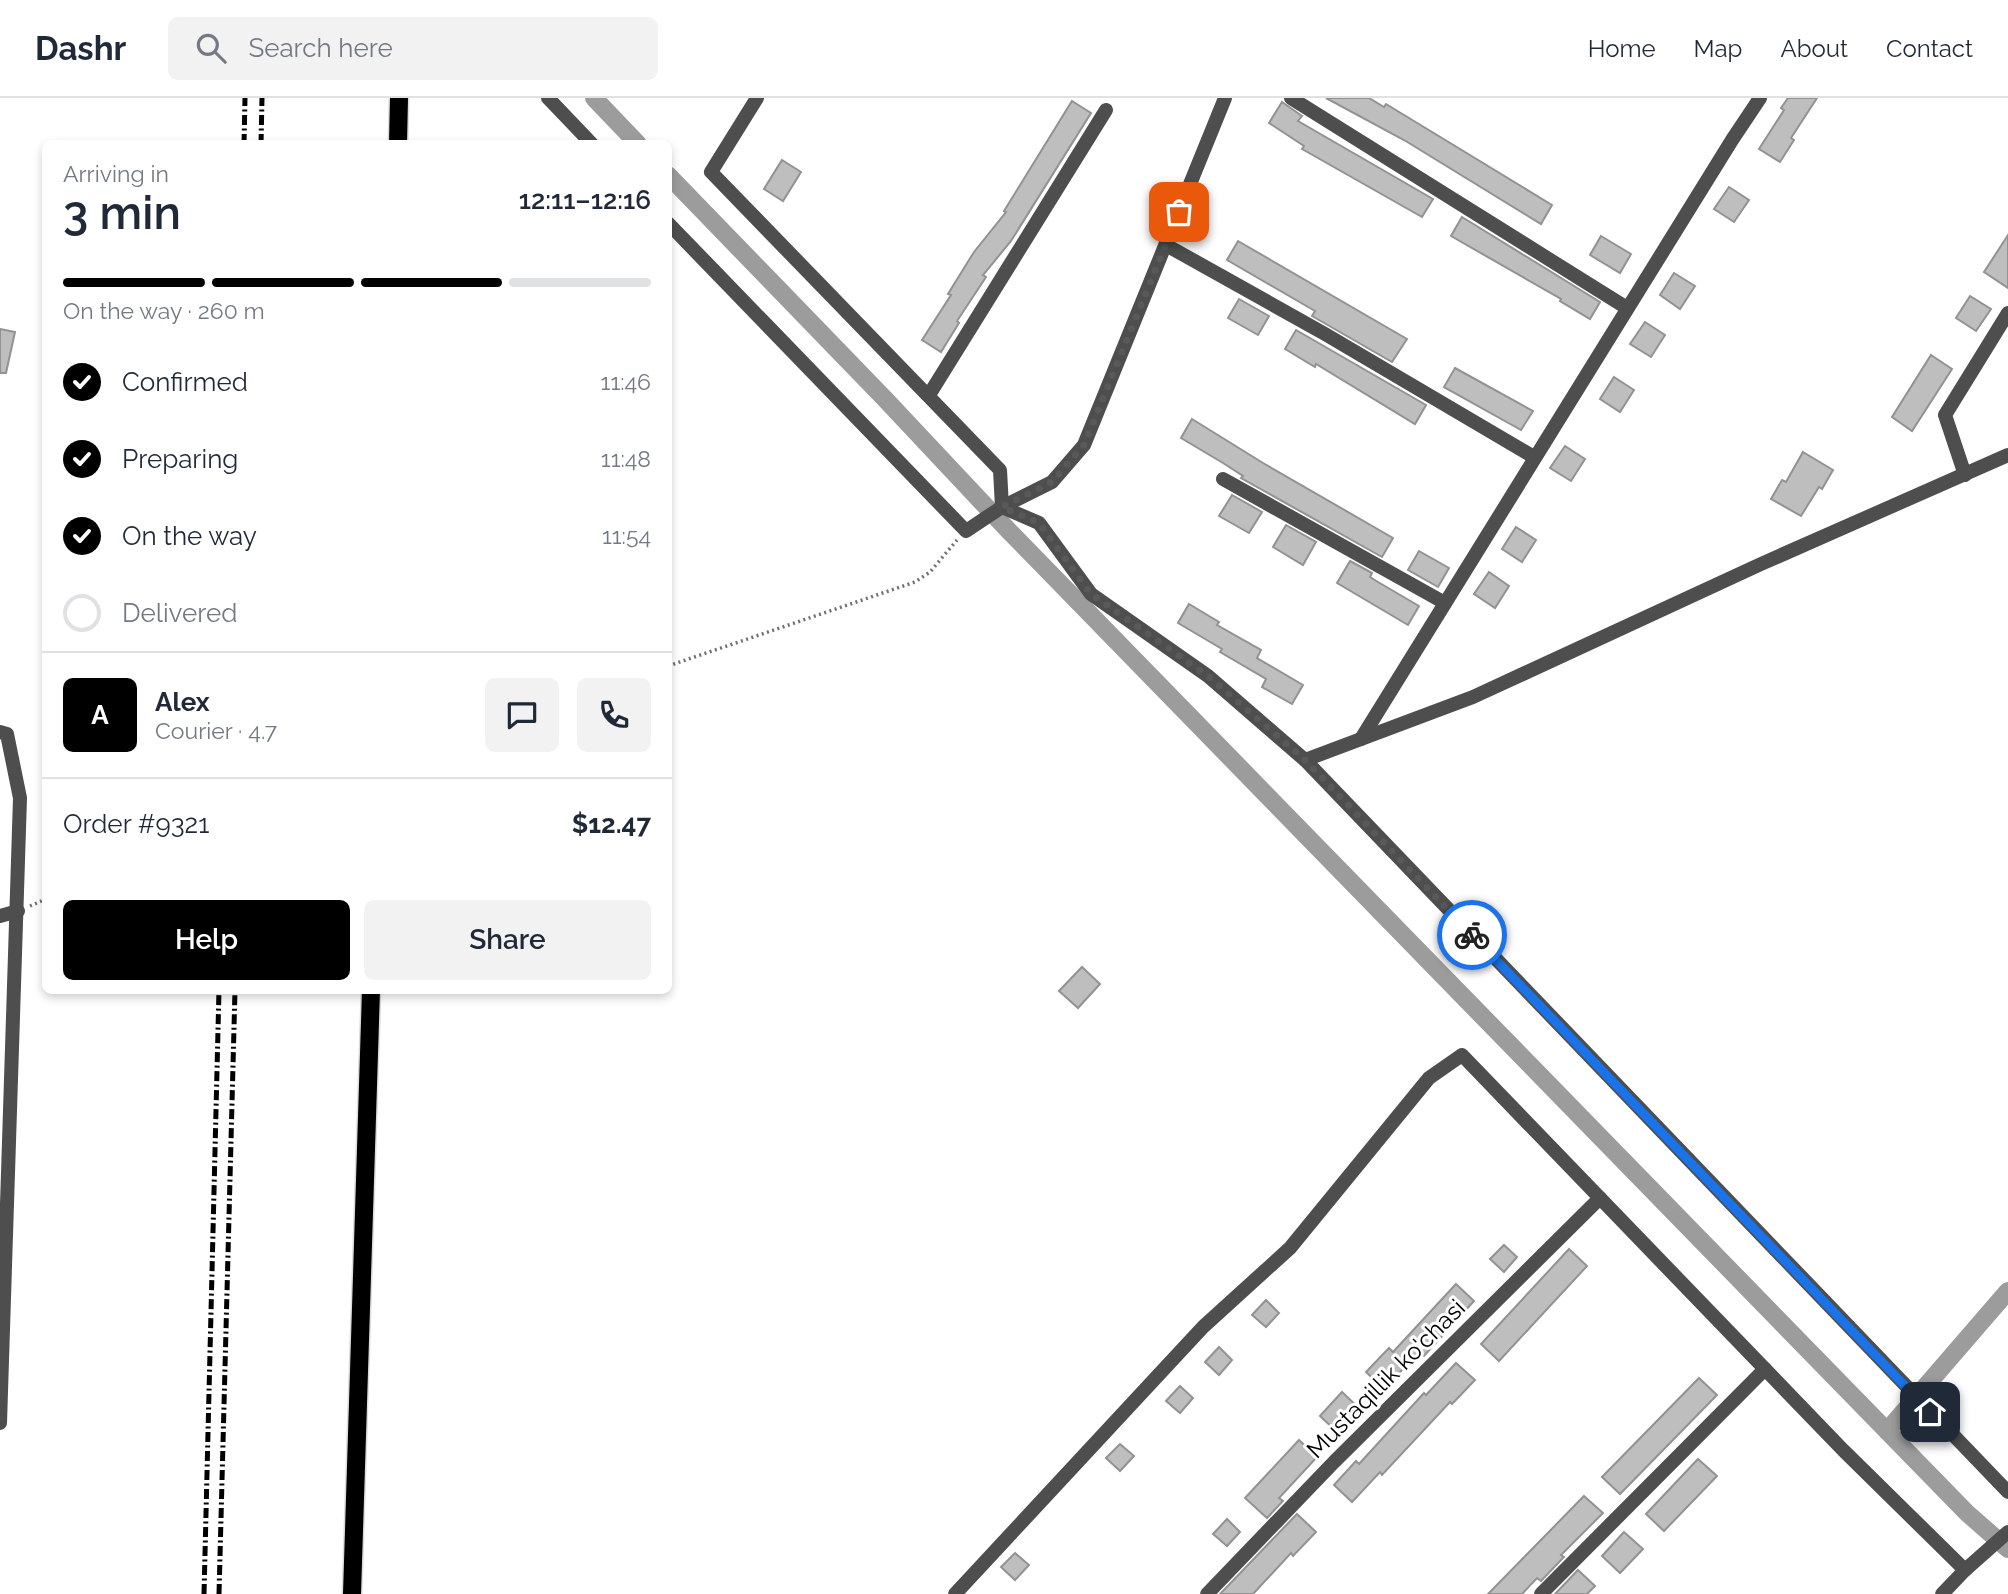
<!DOCTYPE html>
<html lang="en">
<head>
<meta charset="utf-8">
<style>
	:root { --surface:#fff; --page:#f2f2f3; --text:#1f2937; --muted:#747a83; --line:#e0e1e3; --accent:#000 }
	body { margin:0; font-family:Raleway,sans-serif; background:var(--page); color:var(--text); height:100vh; display:flex; flex-direction:column; font-size:26px; white-space:nowrap }
	* { box-sizing:border-box; margin:0 }
	p { font-size:23px; color:var(--muted) }
	.icon { flex:none; width:38px; height:38px; fill:none; stroke:currentColor; stroke-width:2; stroke-linecap:round; stroke-linejoin:round }
	.map { position:relative; flex:1; overflow:hidden }
	.sheet { position:absolute; left:42px; top:42px; width:630px; height:854px; display:flex; flex-direction:column; background:var(--surface); border-radius:10px; box-shadow:0 4px 10px #0003 }
	.sheet>* { flex:none }
	.pin { position:absolute; display:grid; place-items:center; width:60px; height:60px; color:#fff; margin:-30px; border-radius:14px; box-shadow:0 4px 10px #0006 }
	.courier { position:absolute; display:grid; place-items:center; width:70px; height:70px; margin:-35px; border:5px solid #1a73e8; border-radius:50%; background:#fff; color:#222; box-shadow:0 2px 9px #0007 }
	.headline em { font-style:normal; font-weight:600 }
	.headline div { display:flex; flex-direction:column-reverse }
	.headline { display:flex; align-items:center; justify-content:space-between; height:119px; padding:0 21px }
	h1 { font-size:46px; font-weight:600; line-height:52px }
	.bar { display:grid; grid-template-columns:repeat(4,1fr); gap:10px 7px; align-content:center; height:84px; padding:0 21px }
	.bar i { height:9px; border-radius:5px; background:var(--line) }
	.bar .selected { background:var(--accent) }
	.bar p { grid-column:span 4 }
	.line { display:flex; align-items:center; gap:18px; padding:0 21px; border-top:2px solid var(--line) }
	.line div { flex:1 }
	.round { display:grid; place-items:center; flex:none; width:74px; height:74px; border-radius:10px; background:var(--page) }
	ol { padding:0 21px; list-style:none }
	li { display:flex; align-items:center; gap:21px; height:77px }
	li p { margin-inline-start:auto }
	li .icon { padding:7px; border-radius:50%; background:var(--accent); color:#fff; stroke-width:4 }
	li:last-child { color:var(--muted) }
	li i { width:38px; height:38px; border:4px solid var(--line); border-radius:50% }
	.button { display:flex; gap:14px; margin-top:auto; padding:14px 21px }
	.button a { flex:1; height:80px; border-radius:10px; background:var(--accent); color:#fff; font-size:28px; font-weight:600; line-height:80px; text-align:center }
	.button a+a { background:var(--page); color:var(--text) }
	header { display:flex; align-items:center; gap:42px; box-sizing:border-box; height:98px; padding:0 35px; background:var(--surface); border-bottom:2px solid var(--line) }
	header strong { font-size:33px }
	nav { display:flex; gap:38px; margin-inline-start:auto; font-size:24px }
	.search { width:490px; height:63px; background:var(--page); display:flex; align-items:center; gap:18px; box-sizing:border-box; padding:0 24px; border-radius:10px; color:var(--muted); font-size:26px }
	.map>svg:first-child { display:block }
</style>
</head>
<body>
<header>
<strong>Dashr</strong>
<div class="search"><svg class="icon" aria-label="search" viewBox="0 0 24 24"><circle cx="10" cy="10" r="6"/><path d="M15 15l6 6"/></svg>Search here</div>
<nav><a>Home</a><a>Map</a><a>About</a><a>Contact</a></nav>
</header>
<div class="map">
<svg width="2008" height="1496" viewBox="0 0 2008 1496">
	<rect width="100%" height="100%" fill="#fff"/>
	<g fill="none" stroke-linecap="round" stroke-linejoin="round">
		<g stroke="#9c9c9c" stroke-width="18">
			<polyline points="594,0 638,46"/>
			<polyline points="668,77 885,301 1009,433 1967,1415 2008,1451"/>
			<polyline points="1887,1333 2008,1193"/>
		</g>
	</g>
	<g fill="#bebebe" stroke="#929292" stroke-width="2">
		<polygon points="1326,0 1369,0 1384,9 1386,6 1552,107 1541,126 1404,42"/>
		<polygon points="1788,0 1817,0 1791,40 1794,42 1780,64 1759,51 1784,12 1781,10"/>
		<polygon points="1072,3 1091,15 1011,143 983,177 986,179 957,223 959,225 941,254 922,242 951,197 948,196 974,154 1006,114 1004,113"/>
		<polygon points="1282,4 1302,18 1298,23 1433,101 1422,119 1302,51 1304,48 1269,25"/>
		<polygon points="782,62 801,74 783,103 764,91"/>
		<polygon points="1729,89 1749,102 1734,124 1714,111"/>
		<polygon points="1462,119 1600,204 1590,221 1560,203 1561,201 1451,138"/>
		<polygon points="2008,137 2008,190 1984,174"/>
		<polygon points="1601,138 1631,156 1620,175 1590,157"/>
		<polygon points="1238,143 1407,241 1392,264 1312,218 1315,213 1227,162"/>
		<polygon points="1674,175 1695,188 1680,211 1660,197"/>
		<polygon points="1970,198 1991,211 1976,233 1956,220"/>
		<polygon points="1239,201 1269,218 1258,237 1228,220"/>
		<polygon points="1645,224 1665,237 1651,259 1630,246"/>
		<polygon points="0,231 15,234 6,275 0,275"/>
		<polygon points="1296,232 1426,307 1415,326 1316,266 1315,269 1285,251"/>
		<polygon points="1931,257 1952,271 1912,333 1892,319"/>
		<polygon points="1455,270 1533,313 1521,332 1444,289"/>
		<polygon points="1614,279 1634,292 1620,314 1600,301"/>
		<polygon points="1192,321 1263,365 1393,440 1382,459 1241,380 1243,378 1223,365 1181,340"/>
		<polygon points="1565,348 1585,361 1571,383 1550,370"/>
		<polygon points="1803,354 1833,372 1822,391 1819,389 1801,418 1771,401 1782,382 1786,384"/>
		<polygon points="1232,397 1262,414 1249,435 1219,418"/>
		<polygon points="1286,427 1316,444 1303,467 1273,449"/>
		<polygon points="1516,429 1536,442 1522,464 1502,451"/>
		<polygon points="1419,453 1449,470 1438,489 1408,472"/>
		<polygon points="1350,463 1372,475 1370,479 1378,484 1419,508 1408,527 1337,485"/>
		<polygon points="1489,474 1509,488 1495,510 1474,496"/>
		<polygon points="1189,506 1219,524 1217,527 1261,552 1257,560 1303,587 1292,606 1262,589 1266,581 1220,554 1222,551 1178,525"/>
		<polygon points="1082,869 1100,886 1078,910 1059,893"/>
		<polygon points="1504,1147 1517,1159 1504,1174 1490,1161"/>
		<polygon points="1569,1151 1587,1168 1499,1263 1481,1246"/>
		<polygon points="1456,1186 1474,1203 1424,1258 1419,1254 1384,1291 1366,1274 1389,1250 1393,1254"/>
		<polygon points="1266,1202 1279,1215 1266,1229 1252,1217"/>
		<polygon points="1219,1249 1232,1262 1219,1277 1205,1264"/>
		<polygon points="1456,1265 1475,1282 1452,1306 1450,1304 1382,1377 1380,1374 1352,1404 1334,1387 1356,1363 1359,1366 1424,1295 1426,1297"/>
		<polygon points="1699,1280 1717,1297 1620,1396 1602,1379"/>
		<polygon points="1180,1288 1193,1300 1180,1315 1166,1303"/>
		<polygon points="1342,1294 1360,1311 1338,1335 1320,1318"/>
		<polygon points="1299,1342 1317,1359 1279,1400 1283,1403 1267,1420 1245,1400"/>
		<polygon points="1120,1346 1134,1358 1120,1373 1106,1360"/>
		<polygon points="1698,1361 1717,1378 1664,1433 1646,1416"/>
		<polygon points="1584,1398 1603,1415 1561,1457 1564,1459 1541,1483 1537,1480 1522,1496 1488,1496"/>
		<polygon points="1297,1416 1316,1434 1293,1458 1291,1455 1253,1496 1220,1496"/>
		<polygon points="1227,1421 1240,1434 1227,1448 1213,1436"/>
		<polygon points="1624,1434 1643,1451 1620,1475 1602,1458"/>
		<polygon points="1015,1455 1029,1467 1015,1482 1001,1469"/>
		<polygon points="1578,1472 1595,1488 1587,1496 1555,1496"/>
	</g>
	<g fill="none" stroke-linecap="round" stroke-linejoin="round">
		<g stroke="#dbdbdb" stroke-width="21">
			<g id="primary">
				<polyline points="398,46 399,0"/>
				<polyline points="352,1496 371,892"/>
			</g>
		</g>
		<g stroke="#707070" stroke-width="3.5" stroke-dasharray="2 3.5" stroke-linecap="butt">
			<polyline points="668,568 915,484 930,474 957,442"/>
			<polyline points="30,808 46,801"/>
		</g>
		<g stroke="#4e4e4e" stroke-width="14">
			<polyline points="548,0 592,46"/>
			<polyline points="1291,0 1627,210"/>
			<polyline points="668,125 966,433 1002,409 1000,372 711,74 757,0"/>
			<polyline points="1166,147 1325,236 1534,359"/>
			<polyline points="929,297 1106,12"/>
			<polyline points="1965,377 1945,317 2008,215"/>
			<polyline points="1223,381 1445,505"/>
			<polyline points="0,634 7,636 20,700 0,1325"/>
			<polyline points="1361,641 1732,42 1760,0"/>
			<polyline points="1305,662 1473,599 1761,466 2008,357"/>
			<polyline points="0,818 18,813"/>
			<polyline points="955,1496 1203,1229 1290,1150 1429,980 1462,957 1843,1352 1965,1472"/>
			<polyline points="1207,1496 1334,1364 1600,1100"/>
			<polyline points="1541,1496 1765,1271"/>
			<polyline points="1942,1496 1965,1472 2008,1434"/>
		</g>
		<g stroke="#4e4e4e" stroke-width="14">
			<polyline points="1002,409 1039,425 1091,496 1208,578 1305,662 2008,1394"/>
			<polyline points="1002,409 1052,384 1084,347 1225,0"/>
		</g>
		<use href="#primary" stroke="#000" stroke-width="18"/>
		<g stroke="#000" stroke-width="5" stroke-dasharray="10 3.5 2 3.5" stroke-linecap="butt">
			<polyline points="244,46 245,0"/>
			<polyline points="261,46 262,0"/>
			<polyline points="204,1496 219,892"/>
			<polyline points="219,1496 235,892"/>
		</g>
	</g>
	<g fill="none" stroke-linecap="round" stroke-linejoin="round">
		<polyline stroke="#595959" stroke-width="7" stroke-dasharray="0 12.6" points="1179,114 1084,347 1052,384 1002,409 1039,425 1091,496 1208,578 1305,662 1472,837"/>
		<polyline stroke="#1a73e8" stroke-width="9" points="1472,837 1930,1314"/>
	</g>
	<g text-anchor="middle" stroke-width="6" stroke-linejoin="round" paint-order="stroke">
		<g font-size="24" fill="#000" stroke="#fff">
			<text transform="translate(1386 1281) rotate(-45)" y="8">Mustaqillik ko'chasi</text>
		</g>
	</g>
</svg>
<div class="pin" style="left:1179px;top:114px;background:#ea580c"><svg class="icon" aria-label="bag" viewBox="0 0 24 24"><path d="M5 8h14l-1 12H6zM9 8a3 3 0 0 1 6 0"/></svg></div>
<div class="pin" style="left:1930px;top:1314px;background:#1f2937"><svg class="icon" aria-label="home" viewBox="0 0 24 24"><path d="M3 11l9-7 9 7M6 9v11h12V9"/></svg></div>
<div class="courier" style="left:1472px;top:837px"><svg class="icon" aria-label="bike" viewBox="0 0 24 24"><circle cx="6" cy="16" r="4"/><circle cx="18" cy="16" r="4"/><path d="M6 16l4-8h5l3 8M10 8l3 8H6M13 5h3"/></svg></div>
<section class="sheet">
<div class="headline"><div><h1>3 min</h1><p>Arriving in</p></div><em>12:11–12:16</em></div>
<div class="bar"><i class="selected"></i><i class="selected"></i><i class="selected"></i><i></i><p>On the way · 260 m</p></div>
<ol>
<li><svg class="icon" aria-label="check" viewBox="0 0 24 24"><path d="M5 12l5 5 9-10"/></svg>Confirmed<p>11:46</p></li>
<li><svg class="icon" aria-label="check" viewBox="0 0 24 24"><path d="M5 12l5 5 9-10"/></svg>Preparing<p>11:48</p></li>
<li><svg class="icon" aria-label="check" viewBox="0 0 24 24"><path d="M5 12l5 5 9-10"/></svg>On the way<p>11:54</p></li>
<li><i></i>Delivered</li>
</ol>
<div class="line" style="height:126px"><b class="round" style="background:var(--accent);color:#fff">A</b><div><b>Alex</b><p>Courier · 4.7</p></div><a class="round"><svg class="icon" aria-label="chat" viewBox="0 0 24 24"><path d="M4 5h16v11H9l-5 4z"/></svg></a><a class="round"><svg class="icon" aria-label="phone" viewBox="0 0 24 24"><path d="M5 4h4l2 5-3 2q2 4 5 5l2-3 5 2v4C11 20 4 13 5 4z"/></svg></a></div>
<div class="line" style="height:91px"><div>Order #9321</div><b>$12.47</b></div>
<div class="button"><a>Help</a><a>Share</a></div>
</section>
</div>
</body>
</html>
